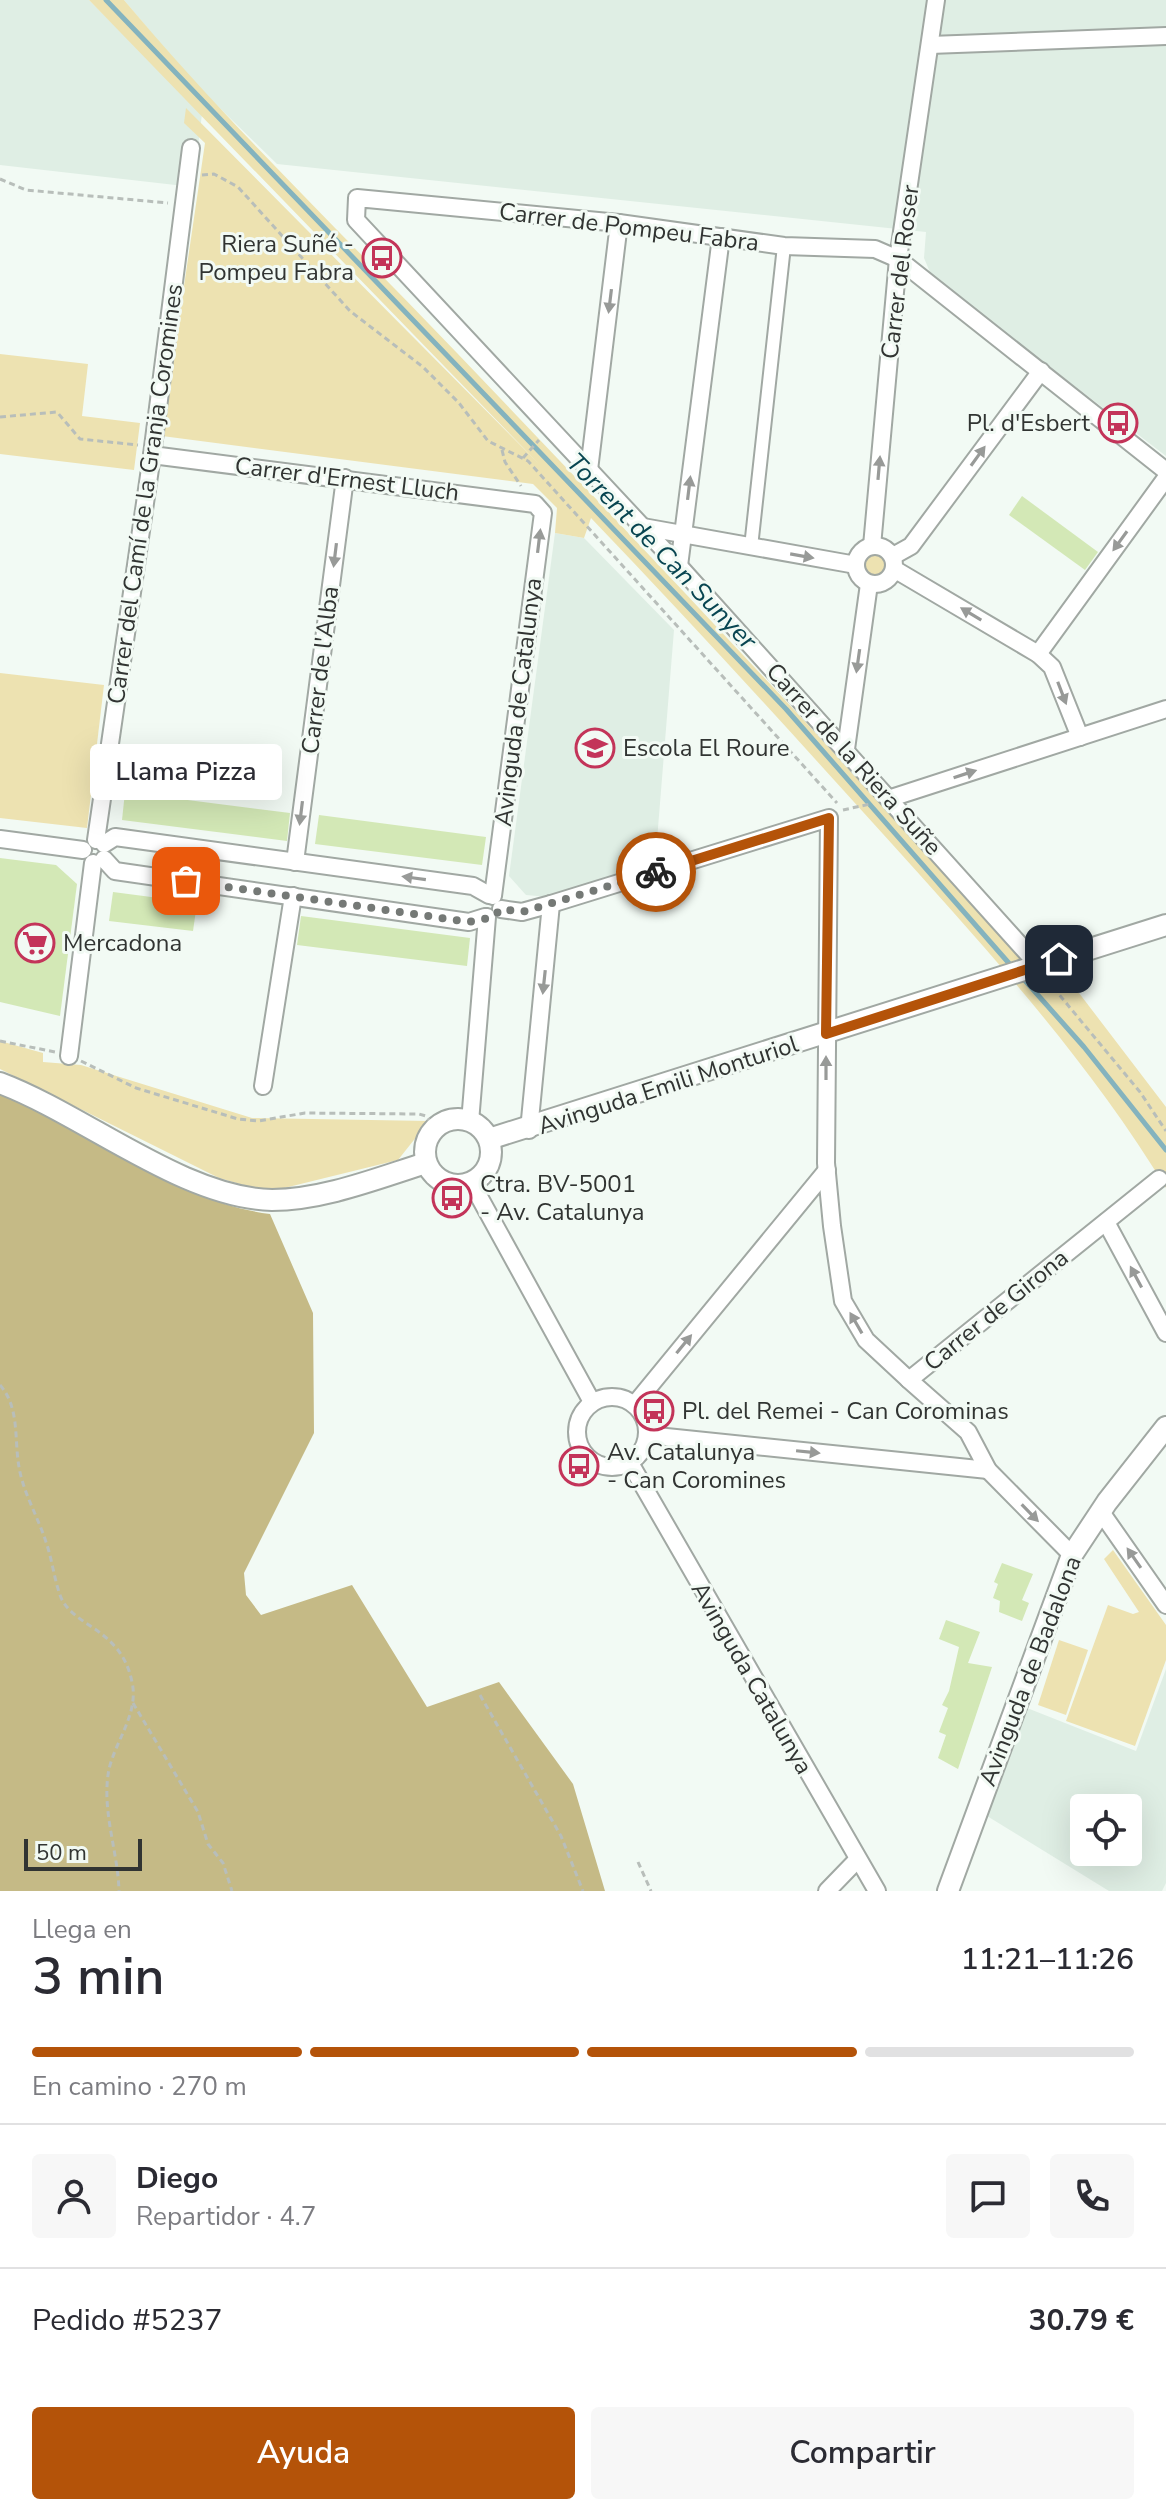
<!DOCTYPE html>
<html lang="es">
<head>
<meta charset="utf-8">
<style>
	:root { --surface:#fff; --page:#f7f7f7; --text:#2b2b33; --muted:#7c7c81; --line:#e1e1e2; --accent:#b45309 }
	body { margin:0; font-family:"Nunito Sans",sans-serif; background:var(--page); color:var(--text); height:100vh; display:flex; flex-direction:column; font-size:30px; white-space:nowrap }
	* { box-sizing:border-box; margin:0 }
	p { font-size:26px; color:var(--muted) }
	.icon { flex:none; width:44px; height:44px; fill:none; stroke:currentColor; stroke-width:2; stroke-linecap:round; stroke-linejoin:round }
	.map { position:relative; height:1891px; overflow:hidden }
	.panel { display:flex; flex-direction:column; background:var(--surface); flex:1 }
	.panel>* { flex:none }
	.tools { position:absolute; left:1070px; top:1794px; display:grid; gap:16px }
	.tools a { display:grid; place-items:center; width:72px; height:72px; border-radius:8px; background:var(--surface); box-shadow:0 8px 32px #0002; font-size:40px }
	.scale { position:absolute; left:24px; bottom:20px; width:118px; box-sizing:border-box; padding-left:8px; border:4px solid #313432; border-top:0; font-size:22px; line-height:28px; white-space:nowrap; color:#313432; -webkit-text-stroke:6px #f2faf4; paint-order:stroke }
	.pin { position:absolute; display:grid; place-items:center; width:68px; height:68px; color:#fff; margin:-34px; border-radius:16px; box-shadow:0 4px 12px #0006 }
	.courier { position:absolute; display:grid; place-items:center; width:80px; height:80px; margin:-40px; border:6px solid #b45309; border-radius:50%; background:#fff; color:#222; box-shadow:0 2px 10px #0007 }
	.bubble { position:absolute; height:56px; border-radius:8px; background:var(--surface); box-shadow:0 8px 32px #0002; font-size:26px; font-weight:600; line-height:56px; text-align:center }
	.headline em { font-style:normal; font-weight:600 }
	.headline div { display:flex; flex-direction:column-reverse }
	.headline { display:flex; align-items:center; justify-content:space-between; height:136px; padding:0 32px }
	h1 { font-size:52px; font-weight:600; line-height:60px }
	.bar { display:grid; grid-template-columns:repeat(4,1fr); gap:12px 8px; align-content:center; height:96px; padding:0 32px }
	.bar i { height:10px; border-radius:6px; background:var(--line) }
	.bar .on { background:var(--accent) }
	.bar p { grid-column:span 4 }
	.line { display:flex; align-items:center; gap:20px; padding:0 32px; border-top:2px solid var(--line) }
	.line div { flex:1 }
	.round { display:grid; place-items:center; flex:none; width:84px; height:84px; border-radius:8px; background:var(--page) }
	.primary-button { display:flex; gap:16px; margin-top:auto; padding:16px 32px }
	.primary-button a { flex:1; height:92px; border-radius:8px; background:var(--accent); color:#fff; font-size:32px; font-weight:600; line-height:92px; text-align:center }
	.primary-button a+a { background:var(--page); color:var(--text) }
	.map>svg:first-child { display:block }
</style>
</head>
<body>
<div class="map">
<svg width="1166" height="1891" viewBox="0 0 1166 1891">
	<rect width="100%" height="100%" fill="#f2faf4"/>
	<g fill="#dfeee4" fill-rule="evenodd">
		<polygon points="0,0 89,0 202,114 193,187 0,165"/>
		<polygon points="124,0 1166,0 1166,456 932,277 924,258 926,232 277,164 191,80"/>
		<polygon points="555,533 584,538 674,630 655,865 548,897 526,895 509,876"/>
		<path d="M1166 1669V1883L1162 1891H1109L987 1816 1027 1708 1136 1751ZM1084 1808H1128V1852H1084Z"/>
	</g>
	<g fill="#ede2b1">
		<path d="M89 0H124C228 124 345 236 457 353 654 559 850 766 1039 980L1063 972 1166 1107V1188C1087 1058 984 946 883 834 787 728 691 622 591 518L584 538 555 533 557 508 533 484 162 436 205 143 184 123 186 108 540 465Z"/>
		<polygon points="0,354 88,364 82,416 140,423 134,470 0,454"/>
		<circle cx="875" cy="565" r="19"/>
		<polygon points="0,673 104,685 87,828 0,818"/>
		<polygon points="0,1041 43,1053 43,1062 81,1065 252,1118 429,1121 398,1160 268,1192 219,1178 0,1069"/>
		<polygon points="1113,1550 1166,1625 1166,1660 1135,1746 1066,1721 1108,1605 1133,1614 1139,1612 1104,1559"/>
		<polygon points="1059,1640 1088,1650 1066,1715 1038,1705"/>
	</g>
	<path fill="#c5ba86" d="M0 1093C86 1130 178 1203 270 1214L313 1313 314 1433 244 1573 246 1595 261 1615 352 1585 427 1707 499 1682 573 1784 605 1891H0Z"/>
	<g fill="none" stroke-linecap="round" stroke-linejoin="round">
		<g stroke="#84b3be" stroke-width="5">
			<polyline points="106,0 786,709 1014,969"/>
			<polyline points="1021,976 1084,1047 1166,1150"/>
		</g>
	</g>
	<g fill="#d3e8b6">
		<polygon points="1022,496 1098,552 1085,570 1009,515"/>
		<polygon points="125,792 290,813 287,841 122,820"/>
		<polygon points="319,815 486,837 482,865 315,844"/>
		<polygon points="0,858 56,865 77,884 60,1016 0,1002"/>
		<polygon points="113,892 197,903 193,931 109,921"/>
		<polygon points="301,916 470,938 467,966 297,945"/>
		<polygon points="1002,1563 1033,1574 1022,1600 1029,1603 1022,1621 999,1612 1000,1601 993,1598 998,1584 994,1582"/>
		<polygon points="946,1620 980,1632 968,1663 992,1667 958,1769 938,1758 946,1735 939,1732 948,1708 942,1705 949,1691 959,1647 939,1639"/>
	</g>
	<g fill="none" stroke-linecap="round" stroke-linejoin="round">
		<g stroke="#a1a8a3" stroke-width="16">
			<polyline id="pedestrian" points="751,547 784,246"/>
		</g>
		<g stroke="#a1a8a3" stroke-width="20">
			<g id="minor">
				<polyline points="930,45 1166,36"/>
				<polyline points="152,455 535,504 543,513 493,896"/>
				<polyline points="589,470 619,223"/>
				<polyline points="643,527 856,565"/>
				<circle cx="875" cy="565" r="19"/>
				<polyline points="872,546 898,259 936,0"/>
				<polyline points="893,556 911,546 1041,371"/>
				<polyline points="679,566 721,237"/>
				<polyline points="894,569 1038,654 1052,667 1080,737"/>
				<polyline points="1038,654 1166,478"/>
				<polyline points="846,749 869,584"/>
				<polyline points="891,798 1166,709"/>
				<polyline points="0,839 83,850"/>
				<polyline points="96,840 152,455 191,148"/>
				<polyline points="104,844 115,837 473,886 489,895"/>
				<polyline points="104,859 115,871 469,922 485,917"/>
				<polyline points="295,862 345,478"/>
				<polyline points="501,909 522,912 551,904 829,818 826,1163 832,1226 843,1301 866,1340 909,1380"/>
				<polyline points="1038,965 679,566 356,220 357,198 619,223 784,246 875,249 898,259 1166,471"/>
				<polyline points="69,1056 93,863"/>
				<polyline points="263,1086 293,896"/>
				<polyline points="470,1122 487,917"/>
				<polyline points="529,1130 551,904"/>
				<polyline points="471,1182 592,1402"/>
				<polyline points="1106,1222 1166,1333"/>
				<circle cx="612" cy="1432" r="35"/>
				<polyline points="635,1404 827,1170"/>
				<polyline points="647,1435 988,1470"/>
				<polyline points="630,1463 877,1891"/>
				<polyline points="1101,1512 1166,1605"/>
				<polyline points="1072,1555 988,1470 968,1432 909,1380 1159,1179"/>
				<polyline points="827,1891 857,1860"/>
			</g>
		</g>
		<g stroke="#a1a8a3" stroke-width="24">
			<g id="tertiary">
				<path d="M0 1083C85 1115 183 1198 272 1200 323 1200 378 1178 426 1163"/>
				<circle cx="458" cy="1152" r="33"/>
				<polyline points="489,1139 1166,925"/>
				<polyline points="948,1891 1072,1555 1107,1502 1166,1427"/>
			</g>
		</g>
		<g stroke="#b8beba" stroke-width="3" stroke-dasharray="6 4" stroke-linecap="butt">
			<polyline points="202,175 214,174 238,187 350,311 423,367 459,403 488,441 528,461 837,803"/>
			<polyline points="0,179 26,190 168,203"/>
			<polyline points="0,417 57,412 80,439 138,445"/>
			<polyline points="502,450 505,462 521,486"/>
			<polyline points="523,458 539,440"/>
			<polyline points="843,810 870,804"/>
			<polyline points="1047,980 1140,1092 1166,1131"/>
			<polyline points="0,1041 55,1052"/>
			<polyline points="81,1061 136,1088 238,1119 258,1121 305,1113 419,1114 426,1116 435,1128"/>
			<path d="M0 1385C20 1408 14 1439 19 1467 23 1492 38 1517 46 1542 52 1559 54 1578 60 1595 71 1627 121 1627 132 1682 139 1713 116 1740 109 1769 101 1810 118 1851 119 1891"/>
			<polyline points="480,1695 561,1836 583,1891"/>
			<polyline points="133,1703 198,1812 208,1844 223,1863 232,1891"/>
			<polyline points="638,1862 651,1891"/>
		</g>
		<use href="#pedestrian" stroke="#fff" stroke-width="12"/>
		<use href="#minor" stroke="#fff" stroke-width="16"/>
		<use href="#tertiary" stroke="#fff" stroke-width="20"/>
	</g>
	<defs><path id="oneway-solid" d="M-6-.8H1V-3.2L6.5 0L1 3.2V.8H-6Z" transform="scale(2)"/></defs>
	<g fill="#989a98">
		<use href="#oneway-solid" transform="translate(610 301) rotate(97)"/>
		<use href="#oneway-solid" transform="translate(978 456) rotate(-54)"/>
		<use href="#oneway-solid" transform="translate(879 468) rotate(-85)"/>
		<use href="#oneway-solid" transform="translate(689 488) rotate(-83)"/>
		<use href="#oneway-solid" transform="translate(539 541) rotate(-83)"/>
		<use href="#oneway-solid" transform="translate(1120 541) rotate(126)"/>
		<use href="#oneway-solid" transform="translate(335 555) rotate(97)"/>
		<use href="#oneway-solid" transform="translate(802 556) rotate(10)"/>
		<use href="#oneway-solid" transform="translate(971 614) rotate(-149)"/>
		<use href="#oneway-solid" transform="translate(858 661) rotate(98)"/>
		<use href="#oneway-solid" transform="translate(1062 693) rotate(69)"/>
		<use href="#oneway-solid" transform="translate(965 774) rotate(-18)"/>
		<use href="#oneway-solid" transform="translate(301 813) rotate(97)"/>
		<use href="#oneway-solid" transform="translate(414 878) rotate(-172)"/>
		<use href="#oneway-solid" transform="translate(544 982) rotate(96)"/>
		<use href="#oneway-solid" transform="translate(826 1068) rotate(-90)"/>
		<use href="#oneway-solid" transform="translate(1136 1277) rotate(-118)"/>
		<use href="#oneway-solid" transform="translate(856 1323) rotate(-120)"/>
		<use href="#oneway-solid" transform="translate(684 1344) rotate(-51)"/>
		<use href="#oneway-solid" transform="translate(808 1452) rotate(6)"/>
		<use href="#oneway-solid" transform="translate(1030 1513) rotate(46)"/>
		<use href="#oneway-solid" transform="translate(1134 1558) rotate(-125)"/>
	</g>
	<g fill="none" stroke-linecap="round" stroke-linejoin="round">
		<polyline stroke="#757976" stroke-width="8" stroke-dasharray="0 14.4" points="186,881 469,922 493,917 501,909 522,912 656,872"/>
		<polyline stroke="#b45309" stroke-width="10" points="656,872 829,818 826,1034 1059,959"/>
	</g>
	<defs>
		<g id="bus-ring" transform="scale(2)"><circle r="9.5" fill="#f2faf4" stroke="#c33459" stroke-width="1.5"/><path d="M-5-6H5V4H4V6H2V4H-2V6H-4V4H-5ZM-3.5-4V0h7V-4ZM-3.5 1.2v1.5H-2V1.2ZM2 1.2v1.5H3.5V1.2Z" fill="#c33459"/></g>
		<g id="school-ring" transform="scale(2)"><circle r="9.5" fill="#f2faf4" stroke="#c33459" stroke-width="1.5"/><path d="M0-5L7-2L0 1L-7-2ZM-4 1L0 2.5L4 1V4Q0 6-4 4Z" fill="#c33459"/></g>
		<g id="supermarket-ring" transform="scale(2)"><circle r="9.5" fill="#f2faf4" stroke="#c33459" stroke-width="1.5"/><path d="M-6-5.5h2.5l.6 2H6L4.5 2H-2.5L-4.4-4H-6ZM-1.5 3.2a1.3 1.3 0 1 0 .1 0ZM3 3.2a1.3 1.3 0 1 0 .1 0Z" fill="#c33459"/></g>
	</defs>
	<g fill-rule="evenodd">
		<use href="#bus-ring" x="382" y="258"/>
		<use href="#bus-ring" x="1118" y="423"/>
		<use href="#school-ring" x="595" y="748"/>
		<use href="#supermarket-ring" x="35" y="943"/>
		<use href="#bus-ring" x="452" y="1198"/>
		<use href="#bus-ring" x="654" y="1411"/>
		<use href="#bus-ring" x="579" y="1466"/>
	</g>
	<g text-anchor="middle" stroke-width="6" stroke-linejoin="round" paint-order="stroke">
		<g font-size="24" fill="#313432" stroke="#f2faf4">
			<text transform="translate(629 227) rotate(7)" y="8">Carrer de Pompeu Fabra</text>
			<text transform="translate(900 272) rotate(-83)" y="8">Carrer del Roser</text>
			<text transform="translate(347 479) rotate(7)" y="8">Carrer d'Ernest Lluch</text>
			<text transform="translate(145 494) rotate(-82)" y="8">Carrer del Camí de la Granja Coromines</text>
			<text transform="translate(320 670) rotate(-83)" y="8">Carrer de l'Alba</text>
			<text transform="translate(518 702) rotate(-83)" y="8">Avinguda de Catalunya</text>
			<text transform="translate(854 759) rotate(48)" y="8">Carrer de la Riera Suñe</text>
			<text transform="translate(668 1085) rotate(-18)" y="8">Avinguda Emili Monturiol</text>
			<text transform="translate(996 1310) rotate(-39)" y="8">Carrer de Girona</text>
			<text transform="translate(1030 1671) rotate(-69)" y="8">Avinguda de Badalona</text>
			<text transform="translate(752 1678) rotate(60)" y="8">Avinguda Catalunya</text>
		</g>
		<g font-size="24" fill="#313432" stroke="#f2faf4" text-anchor="start">
			<text x="354" y="252" text-anchor="end">Riera Suñé -<tspan x="354" dy="28">Pompeu Fabra</tspan></text>
			<text x="1090" y="431" text-anchor="end">Pl. d'Esbert</text>
			<text x="623" y="756">Escola El Roure</text>
			<text x="63" y="951">Mercadona</text>
			<text x="480" y="1192">Ctra. BV-5001<tspan x="480" dy="28">- Av. Catalunya</tspan></text>
			<text x="682" y="1419">Pl. del Remei - Can Corominas</text>
			<text x="607" y="1460">Av. Catalunya<tspan x="607" dy="28">- Can Coromines</tspan></text>
		</g>
		<g font-size="26" font-style="italic" fill="#084551" stroke="#f2faf4">
			<text transform="translate(662 551) rotate(46)" y="9">Torrent de Can Sunyer</text>
		</g>
	</g>
</svg>
<div class="tools">
<a><svg class="icon" aria-label="locate" viewBox="0 0 24 24"><circle cx="12" cy="12" r="6"/><path d="M12 2v4M12 18v4M2 12h4M18 12h4"/></svg></a>
</div>
<div class="scale">50 m</div>
<div class="pin" style="left:186px;top:881px;background:#ea580c"><svg class="icon" aria-label="bag" viewBox="0 0 24 24"><path d="M5 8h14l-1 12H6zM9 8a3 3 0 0 1 6 0"/></svg></div>
<div class="pin" style="left:1059px;top:959px;background:#1f2937"><svg class="icon" aria-label="home" viewBox="0 0 24 24"><path d="M3 11l9-7 9 7M6 9v11h12V9"/></svg></div>
<div class="courier" style="left:656px;top:872px"><svg class="icon" aria-label="bike" viewBox="0 0 24 24"><circle cx="6" cy="16" r="4"/><circle cx="18" cy="16" r="4"/><path d="M6 16l4-8h5l3 8M10 8l3 8H6M13 5h3"/></svg></div>
<div class="bubble" style="left:90px;top:744px;width:192px">Llama Pizza</div>
</div>
<section class="panel">
<div class="headline"><div><h1>3 min</h1><p>Llega en</p></div><em>11:21–11:26</em></div>
<div class="bar"><i class="on"></i><i class="on"></i><i class="on"></i><i></i><p>En camino · 270 m</p></div>
<div class="line" style="height:144px"><a class="round"><svg class="icon" aria-label="person" viewBox="0 0 24 24"><circle cx="12" cy="8" r="4"/><path d="M4 21q1-7 8-7t8 7"/></svg></a><div><b>Diego</b><p>Repartidor · 4.7</p></div><a class="round"><svg class="icon" aria-label="chat" viewBox="0 0 24 24"><path d="M4 5h16v11H9l-5 4z"/></svg></a><a class="round"><svg class="icon" aria-label="phone" viewBox="0 0 24 24"><path d="M5 4h4l2 5-3 2q2 4 5 5l2-3 5 2v4C11 20 4 13 5 4z"/></svg></a></div>
<div class="line" style="height:104px"><div>Pedido #5237</div><b>30.79 €</b></div>
<div class="primary-button"><a>Ayuda</a><a>Compartir</a></div>
</section>
</body>
</html>
